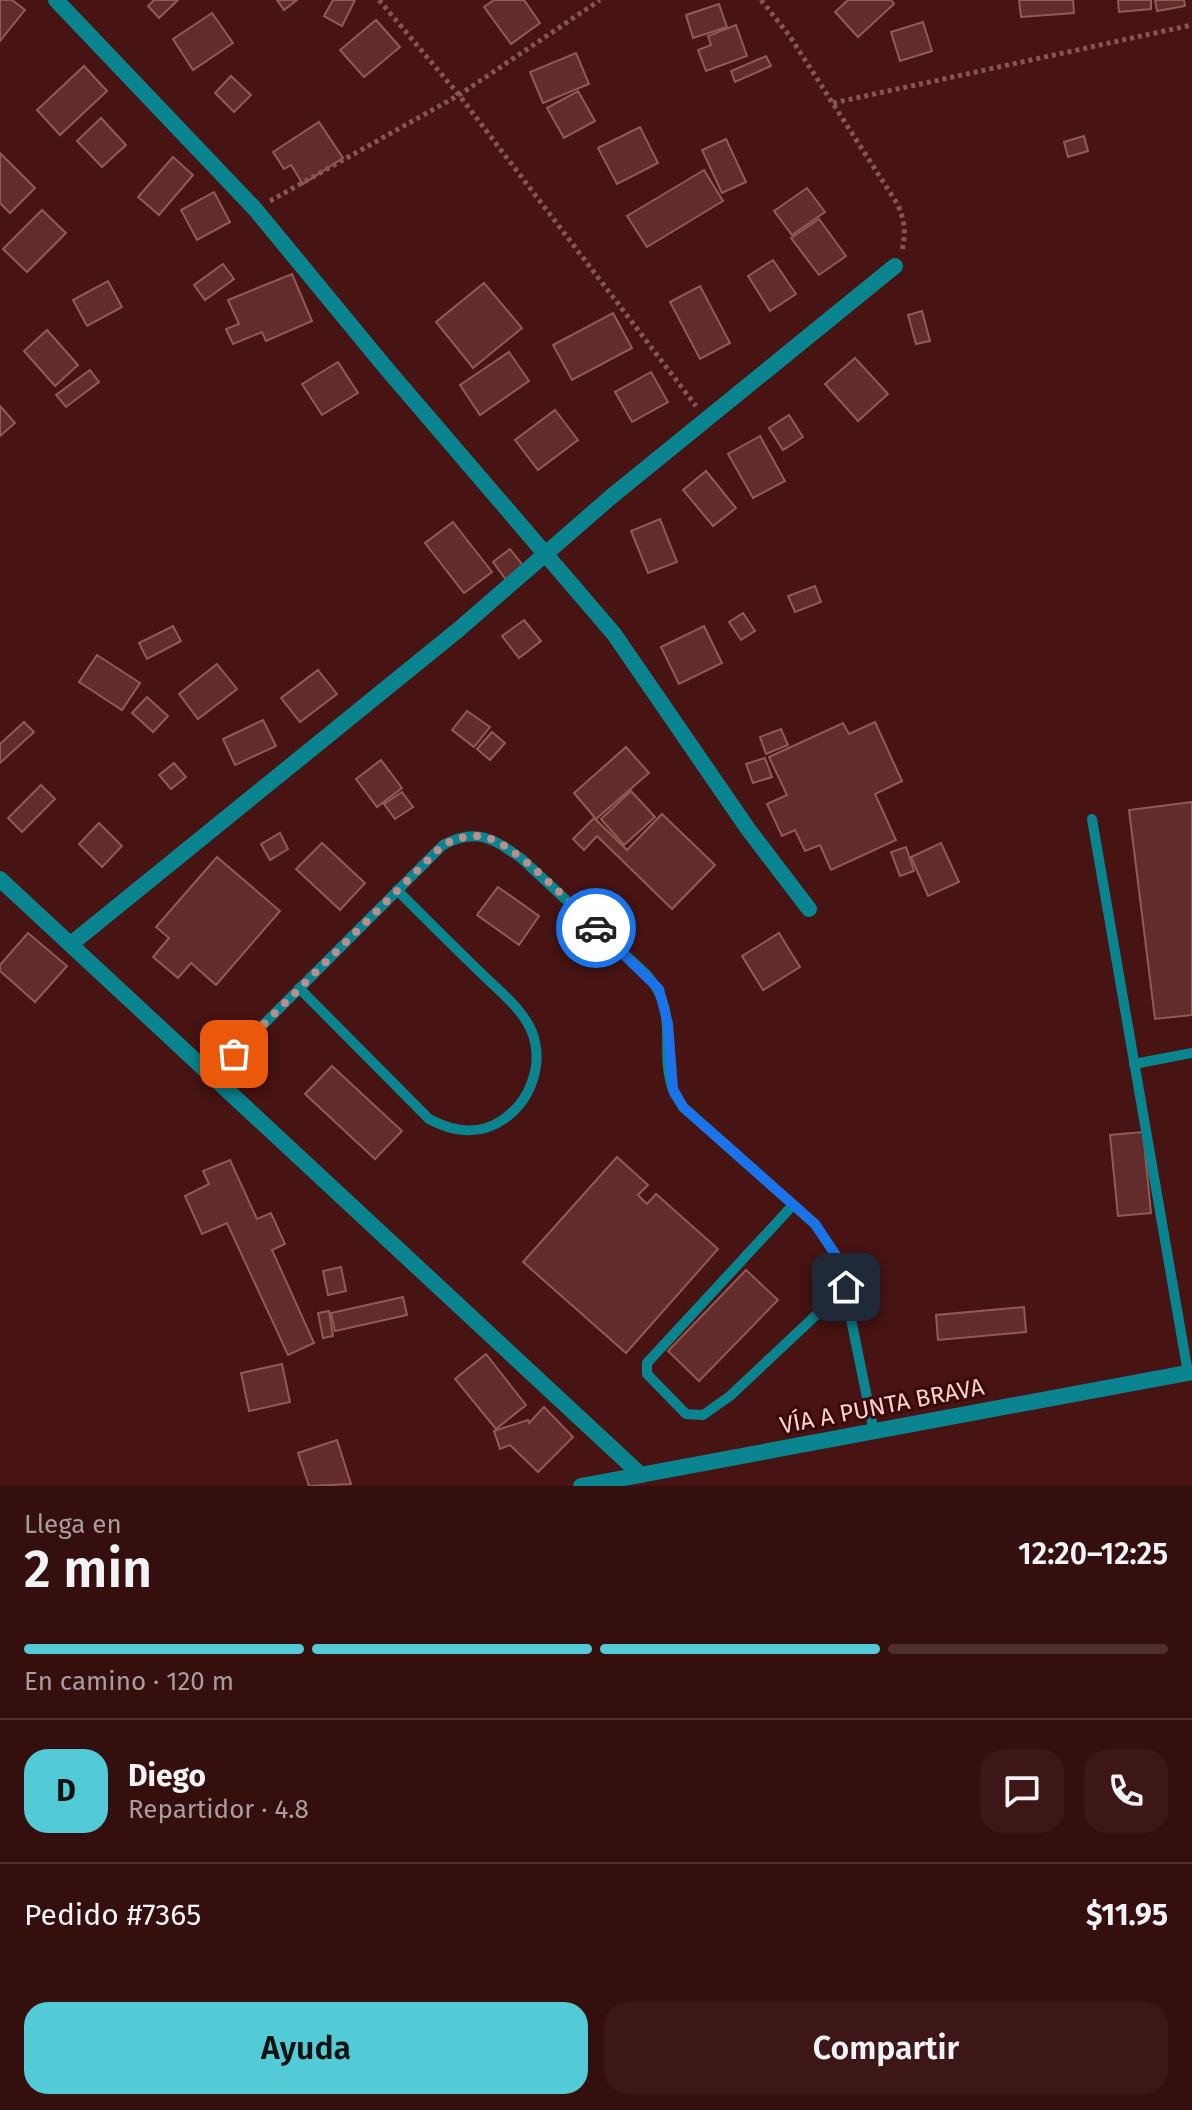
<!DOCTYPE html>
<html lang="es">
<head>
<meta charset="utf-8">
<style>
	:root { --surface:#350e0e; --page:#3d1717; --text:#f1f3f6; --muted:#aa9c9e; --line:#4f2e2e; --accent:#52cbd7 }
	body { margin:0; font-family:"Fira Sans",sans-serif; background:var(--page); color:var(--text); height:100vh; display:flex; flex-direction:column; font-size:30px; white-space:nowrap }
	* { box-sizing:border-box; margin:0 }
	p { font-size:26px; color:var(--muted) }
	.icon { flex:none; width:44px; height:44px; fill:none; stroke:currentColor; stroke-width:2; stroke-linecap:round; stroke-linejoin:round }
	.map { position:relative; height:1486px; overflow:hidden }
	.side { display:flex; flex-direction:column; background:var(--surface); flex:1 }
	.side>* { flex:none }
	.pin { position:absolute; display:grid; place-items:center; width:68px; height:68px; color:#fff; margin:-34px; border-radius:16px; box-shadow:0 4px 12px #0006 }
	.courier { position:absolute; display:grid; place-items:center; width:80px; height:80px; margin:-40px; border:6px solid #1a73e8; border-radius:50%; background:#fff; color:#222; box-shadow:0 2px 10px #0007 }
	.summary em { font-style:normal; font-weight:600 }
	.summary div { display:flex; flex-direction:column-reverse }
	.summary { display:flex; align-items:center; justify-content:space-between; height:136px; padding:0 24px }
	h1 { font-size:52px; font-weight:600; line-height:60px }
	.bar { display:grid; grid-template-columns:repeat(4,1fr); gap:12px 8px; align-content:center; height:96px; padding:0 24px }
	.bar i { height:10px; border-radius:6px; background:var(--line) }
	.bar .current { background:var(--accent) }
	.bar p { grid-column:span 4 }
	.line { display:flex; align-items:center; gap:20px; padding:0 24px; border-top:2px solid var(--line) }
	.line div { flex:1 }
	.round { display:grid; place-items:center; flex:none; width:84px; height:84px; border-radius:24px; background:var(--page) }
	.primary-button { display:flex; gap:16px; margin-top:auto; padding:16px 24px }
	.primary-button a { flex:1; height:92px; border-radius:24px; background:var(--accent); color:#111; font-size:32px; font-weight:600; line-height:92px; text-align:center }
	.primary-button a+a { background:var(--page); color:var(--text) }
	.map>svg:first-child { display:block }
</style>
</head>
<body>
<div class="map">
<svg width="1192" height="1486" viewBox="0 0 1192 1486">
	<rect width="100%" height="100%" fill="#471313"/>
	<g fill="#622c2a" stroke="#945955" stroke-width="2">
		<polygon points="0,0 12,0 25,10 0,41"/>
		<polygon points="154,0 178,0 159,18 148,6"/>
		<polygon points="277,0 297,0 284,10"/>
		<polygon points="333,0 355,0 342,26 324,16"/>
		<polygon points="494,0 524,0 540,23 511,44 484,7"/>
		<polygon points="848,0 891,0 894,4 858,37 835,12"/>
		<polygon points="1019,0 1073,0 1074,13 1021,17"/>
		<polygon points="1118,0 1151,0 1151,9 1119,12"/>
		<polygon points="1155,0 1184,0 1185,6 1157,11"/>
		<polygon points="719,4 727,27 693,38 686,15"/>
		<polygon points="212,13 233,43 193,70 173,39"/>
		<polygon points="376,20 400,47 364,77 340,50"/>
		<polygon points="923,22 932,51 900,61 891,32"/>
		<polygon points="736,25 747,56 706,71 698,50 711,45 708,36"/>
		<polygon points="576,53 589,84 543,103 530,72"/>
		<polygon points="766,56 771,66 735,82 731,71"/>
		<polygon points="84,66 107,91 60,135 37,110"/>
		<polygon points="231,76 251,95 234,112 215,93"/>
		<polygon points="578,91 595,121 564,138 547,108"/>
		<polygon points="101,118 126,145 102,167 77,141"/>
		<polygon points="319,122 343,158 303,184 291,165 284,169 273,152"/>
		<polygon points="640,127 658,163 617,184 598,148"/>
		<polygon points="1084,136 1088,151 1068,157 1064,142"/>
		<polygon points="726,139 746,182 722,193 702,150"/>
		<polygon points="0,153 35,188 10,213 0,203"/>
		<polygon points="173,157 193,175 159,215 138,197"/>
		<polygon points="704,170 723,201 647,247 627,216"/>
		<polygon points="807,188 825,212 792,235 774,211"/>
		<polygon points="214,192 230,222 197,240 181,210"/>
		<polygon points="42,210 66,233 27,272 3,249"/>
		<polygon points="819,219 846,256 819,275 791,238"/>
		<polygon points="773,260 796,294 770,311 748,276"/>
		<polygon points="223,264 234,279 205,300 194,285"/>
		<polygon points="292,274 312,321 266,341 262,332 233,344 226,329 239,324 228,300"/>
		<polygon points="108,281 122,307 87,326 73,300"/>
		<polygon points="484,283 522,328 473,368 436,322"/>
		<polygon points="700,286 730,343 700,359 670,302"/>
		<polygon points="922,311 930,341 916,344 908,315"/>
		<polygon points="613,313 632,348 572,380 553,345"/>
		<polygon points="47,330 78,365 55,386 24,351"/>
		<polygon points="509,352 529,381 480,415 460,385"/>
		<polygon points="855,358 888,394 858,421 825,384"/>
		<polygon points="338,362 358,393 322,415 302,384"/>
		<polygon points="90,370 99,382 66,407 56,395"/>
		<polygon points="651,372 668,402 632,422 615,392"/>
		<polygon points="0,406 15,423 0,436"/>
		<polygon points="555,410 578,440 538,470 515,440"/>
		<polygon points="789,415 803,437 783,450 769,428"/>
		<polygon points="760,436 785,481 753,498 728,454"/>
		<polygon points="706,471 736,508 713,526 683,490"/>
		<polygon points="660,519 677,562 648,573 631,531"/>
		<polygon points="453,522 492,572 464,593 425,543"/>
		<polygon points="510,549 525,568 507,581 493,562"/>
		<polygon points="815,586 821,602 795,612 788,596"/>
		<polygon points="743,613 755,631 741,640 729,622"/>
		<polygon points="524,620 541,641 519,658 502,636"/>
		<polygon points="173,626 181,641 147,659 139,643"/>
		<polygon points="704,626 722,663 679,684 661,647"/>
		<polygon points="97,655 140,683 122,710 79,682"/>
		<polygon points="217,664 237,689 198,719 179,694"/>
		<polygon points="318,670 337,694 300,722 281,698"/>
		<polygon points="147,697 168,716 153,732 132,713"/>
		<polygon points="467,711 490,727 474,747 452,730"/>
		<polygon points="263,720 276,746 235,765 223,739"/>
		<polygon points="24,722 34,732 0,763 0,744"/>
		<polygon points="875,722 902,781 875,794 896,840 831,870 820,845 805,851 795,830 782,836 767,804 787,795 769,757 843,723 849,734"/>
		<polygon points="781,729 788,745 766,754 760,737"/>
		<polygon points="492,732 505,743 490,760 477,749"/>
		<polygon points="626,747 649,773 596,819 574,793"/>
		<polygon points="765,758 772,777 753,783 746,764"/>
		<polygon points="381,760 402,788 377,807 356,779"/>
		<polygon points="174,763 186,777 171,789 159,775"/>
		<polygon points="41,785 55,799 22,832 8,818"/>
		<polygon points="631,791 655,817 624,845 601,819"/>
		<polygon points="402,792 413,807 395,819 384,804"/>
		<polygon points="1192,802 1192,1015 1155,1019 1129,810"/>
		<polygon points="662,814 715,865 672,909 597,836 584,850 573,839 594,818 627,850"/>
		<polygon points="99,823 122,846 102,867 79,844"/>
		<polygon points="280,833 288,849 270,860 261,844"/>
		<polygon points="322,843 365,883 340,910 296,869"/>
		<polygon points="941,843 959,882 928,896 911,857"/>
		<polygon points="906,847 914,871 900,876 891,852"/>
		<polygon points="217,857 280,911 216,985 191,963 178,978 153,957 169,938 156,927"/>
		<polygon points="498,887 539,916 519,945 477,915"/>
		<polygon points="28,933 67,966 35,1002 0,971 0,965"/>
		<polygon points="779,933 800,967 763,990 742,956"/>
		<polygon points="332,1066 402,1131 375,1159 305,1094"/>
		<polygon points="1143,1132 1151,1213 1118,1216 1110,1135"/>
		<polygon points="617,1157 648,1185 638,1195 647,1204 656,1194 718,1249 626,1353 523,1262"/>
		<polygon points="230,1160 257,1219 271,1213 285,1244 272,1250 314,1343 288,1355 227,1223 202,1234 185,1196 209,1184 203,1171"/>
		<polygon points="341,1267 346,1291 328,1295 323,1271"/>
		<polygon points="746,1270 778,1300 699,1381 668,1351"/>
		<polygon points="403,1297 407,1315 335,1331 331,1313"/>
		<polygon points="1024,1307 1026,1332 938,1340 936,1315"/>
		<polygon points="329,1311 333,1336 323,1338 318,1313"/>
		<polygon points="486,1354 526,1405 496,1429 455,1379"/>
		<polygon points="282,1364 290,1402 249,1411 241,1373"/>
		<polygon points="544,1407 573,1437 538,1472 510,1445 500,1449 494,1431 528,1420 529,1423"/>
		<polygon points="337,1440 351,1484 309,1486 298,1453"/>
	</g>
	<g fill="none" stroke-linecap="round" stroke-linejoin="round">
		<g stroke="#845655" stroke-width="5" stroke-dasharray="4 4" stroke-linecap="butt">
			<polyline points="379,0 459,95 696,406"/>
			<path d="M761 0 789 35 898 205C905 222 906 233 902 251"/>
			<polyline points="833,103 1192,25"/>
			<polyline points="270,201 459,95 600,0"/>
		</g>
		<g stroke="#0a848e" stroke-width="10">
			<polyline points="1092,819 1188,1373"/>
			<path d="M299 988 429 1119C453 1132 480 1136 504 1119 531 1100 544 1064 532 1032 522 1008 498 990 480 972 452 945 424 917 397 890"/>
			<polyline points="1134,1064 1192,1053"/>
			<path d="M212 1076 443 845C477 827 494 839 522 859L647 975C681 1014 658 1048 673 1090 675 1096 680 1101 683 1107L815 1224 839 1260 874 1432"/>
			<polyline points="793,1205 647,1363 647,1374 686,1414 703,1415 730,1396 846,1287"/>
		</g>
		<g stroke="#0a848e" stroke-width="16">
			<polyline points="56,0 255,209 386,368 614,634 748,829 809,909"/>
			<polyline points="0,879 641,1475"/>
			<polyline points="71,944 458,630 612,496 895,266"/>
			<polyline points="581,1486 1192,1372"/>
		</g>
	</g>
	<g fill="none" stroke-linecap="round" stroke-linejoin="round">
		<path stroke="#b88f8d" stroke-width="8" stroke-dasharray="0 14.4" d="M234 1054 443 845C457 838 470 834 485 837 516 844 571 905 596 928"/>
		<polyline stroke="#1a73e8" stroke-width="10" points="596,928 659,989 668,1024 673,1089 683,1107 815,1224 839,1260 846,1287"/>
	</g>
	<g text-anchor="middle" stroke-width="6" stroke-linejoin="round" paint-order="stroke">
		<g font-size="24" fill="#f5d2cf" stroke="#3b080a">
			<text transform="translate(882 1406) rotate(-11)" y="8">VÍA A PUNTA BRAVA</text>
		</g>
	</g>
</svg>
<div class="pin" style="left:234px;top:1054px;background:#ea580c"><svg class="icon" aria-label="bag" viewBox="0 0 24 24"><path d="M5 8h14l-1 12H6zM9 8a3 3 0 0 1 6 0"/></svg></div>
<div class="pin" style="left:846px;top:1287px;background:#1f2937"><svg class="icon" aria-label="home" viewBox="0 0 24 24"><path d="M3 11l9-7 9 7M6 9v11h12V9"/></svg></div>
<div class="courier" style="left:596px;top:928px"><svg class="icon" aria-label="car" viewBox="0 0 24 24"><path d="M5 17H2v-5l4-1 3-4h7l3 4 3 1v5h-3M9 17h6M6 11h13"/><circle cx="7" cy="17" r="2"/><circle cx="17" cy="17" r="2"/></svg></div>
</div>
<section class="side">
<div class="summary"><div><h1>2 min</h1><p>Llega en</p></div><em>12:20–12:25</em></div>
<div class="bar"><i class="current"></i><i class="current"></i><i class="current"></i><i></i><p>En camino · 120 m</p></div>
<div class="line" style="height:144px"><b class="round" style="background:var(--accent);color:#111">D</b><div><b>Diego</b><p>Repartidor · 4.8</p></div><a class="round"><svg class="icon" aria-label="chat" viewBox="0 0 24 24"><path d="M4 5h16v11H9l-5 4z"/></svg></a><a class="round"><svg class="icon" aria-label="phone" viewBox="0 0 24 24"><path d="M5 4h4l2 5-3 2q2 4 5 5l2-3 5 2v4C11 20 4 13 5 4z"/></svg></a></div>
<div class="line" style="height:104px"><div>Pedido #7365</div><b>$11.95</b></div>
<div class="primary-button"><a>Ayuda</a><a>Compartir</a></div>
</section>
</body>
</html>
